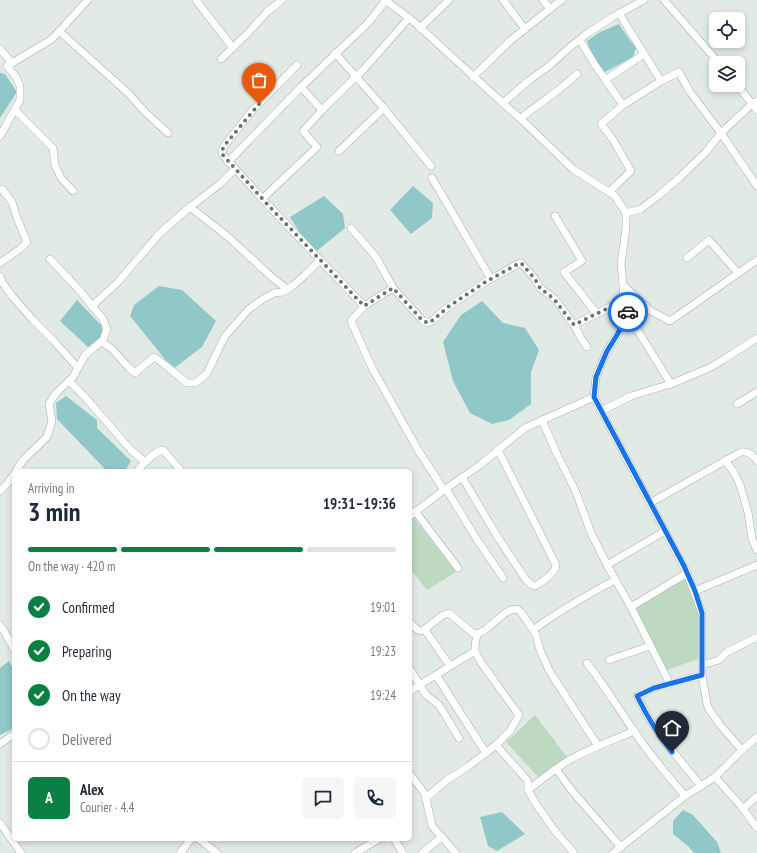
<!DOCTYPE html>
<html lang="en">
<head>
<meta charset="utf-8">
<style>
	:root { --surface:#fff; --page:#f6f6f7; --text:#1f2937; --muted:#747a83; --line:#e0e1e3; --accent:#0b8043 }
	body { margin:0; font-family:"PT Sans Narrow",sans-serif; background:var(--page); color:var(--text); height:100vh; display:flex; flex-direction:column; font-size:15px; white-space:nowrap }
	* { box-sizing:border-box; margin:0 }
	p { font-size:13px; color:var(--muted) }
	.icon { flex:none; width:22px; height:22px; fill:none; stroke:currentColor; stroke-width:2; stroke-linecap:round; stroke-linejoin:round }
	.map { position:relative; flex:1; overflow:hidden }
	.details { position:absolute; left:12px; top:469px; width:400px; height:372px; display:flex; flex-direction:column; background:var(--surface); border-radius:6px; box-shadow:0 2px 6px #0003 }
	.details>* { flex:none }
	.buttons { position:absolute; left:709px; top:12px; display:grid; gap:8px }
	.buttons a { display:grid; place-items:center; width:36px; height:36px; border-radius:6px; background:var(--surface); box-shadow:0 2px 6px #0003; font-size:20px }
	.pin { position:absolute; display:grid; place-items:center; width:34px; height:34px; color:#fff; margin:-41px -17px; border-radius:50% 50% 50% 0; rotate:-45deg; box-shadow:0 0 4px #0007 }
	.pin .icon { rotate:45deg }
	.courier { position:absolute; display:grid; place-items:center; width:40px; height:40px; margin:-20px; border:3px solid #1a73e8; border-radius:50%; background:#fff; color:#222; box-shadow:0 1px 5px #0007 }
	.headline em { font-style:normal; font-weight:800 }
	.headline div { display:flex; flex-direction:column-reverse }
	.headline { display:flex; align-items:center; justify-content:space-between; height:68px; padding:0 16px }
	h1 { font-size:26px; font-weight:800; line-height:30px }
	.bar { display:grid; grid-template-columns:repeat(4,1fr); gap:6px 4px; align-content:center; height:48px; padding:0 16px }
	.bar i { height:5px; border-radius:3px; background:var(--line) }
	.bar .active { background:var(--accent) }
	.bar p { grid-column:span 4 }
	.line { display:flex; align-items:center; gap:10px; padding:0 16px; border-top:1px solid var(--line) }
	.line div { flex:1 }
	.round { display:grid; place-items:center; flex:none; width:42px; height:42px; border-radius:6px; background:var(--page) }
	ol { padding:0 16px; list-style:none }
	li { display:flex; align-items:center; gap:12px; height:44px }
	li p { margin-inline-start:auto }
	li .icon { padding:4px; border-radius:50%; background:var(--accent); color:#fff; stroke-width:4 }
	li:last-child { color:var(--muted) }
	li i { width:22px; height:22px; border:2px solid var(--line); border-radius:50% }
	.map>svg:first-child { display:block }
</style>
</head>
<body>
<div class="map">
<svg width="757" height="853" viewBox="0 0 757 853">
	<rect width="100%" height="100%" fill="#e2eae5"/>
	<g fill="#bdd9c1">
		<polygon points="414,518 456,572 427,590 410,569 410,521"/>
		<polygon points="685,579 698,611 698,659 661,672 632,610"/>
		<polygon points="535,715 570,761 540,779 506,742"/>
	</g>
	<g fill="#90c7c9">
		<polygon points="619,24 629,39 636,48 633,57 605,72 595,62 587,41 600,32"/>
		<polygon points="0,73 5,74 17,92 0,118"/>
		<polygon points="413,186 433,203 432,218 411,234 390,210"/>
		<polygon points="324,196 343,214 345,228 313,254 290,217"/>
		<polygon points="159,286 182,290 216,321 202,347 173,369 130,316 134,305"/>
		<polygon points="77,300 101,325 103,336 88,347 60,321"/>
		<polygon points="482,301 503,323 525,328 539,350 531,372 531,404 509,420 492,424 470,413 453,381 443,342 461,315"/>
		<polygon points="66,396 97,420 97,428 131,461 125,471 107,471 57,419 56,403"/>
		<polygon points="9,661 14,671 14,728 0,735 0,668"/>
		<polygon points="683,810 693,815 717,842 721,853 694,853 688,846 673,834 673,821"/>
		<polygon points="502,812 525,834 497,851 488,846 480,817"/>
	</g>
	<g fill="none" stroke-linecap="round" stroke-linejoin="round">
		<g stroke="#a5b1ab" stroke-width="8">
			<g id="minor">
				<polyline points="196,0 233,48"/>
				<polyline points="385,0 413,21 483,85 525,123 573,169 615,196 626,213 626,228 621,264 623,285 651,311 670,321 757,260"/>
				<polyline points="503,0 525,29"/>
				<polyline points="543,0 550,9"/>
				<polyline points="664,0 719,63"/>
				<polyline points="619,13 661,81"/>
				<polyline points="420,28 449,0"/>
				<polyline points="59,31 127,92 146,113 168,133"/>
				<polyline points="580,40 595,65 623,105"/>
				<polyline points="0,49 12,63"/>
				<polyline points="335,53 382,106 431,166"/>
				<polyline points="221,59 247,34 267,12 282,0"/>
				<polyline points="297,65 252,111 224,146 222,151 222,154 268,205 364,306 351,321 371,366 418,450 444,490"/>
				<polyline points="473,77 511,40 555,5 562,0"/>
				<polyline points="605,80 644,54"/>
				<polyline points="737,85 757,110"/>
				<polyline points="301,87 322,110"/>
				<polyline points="503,103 527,82 549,66 570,47 588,33 611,18 644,0"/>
				<polyline points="15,110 53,148 55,165 61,178 73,191"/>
				<path d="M521 118C539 103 560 91 577 74"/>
				<polyline points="0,136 20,100 20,86 16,77 7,66 52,39 88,0"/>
				<polyline points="339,151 384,108"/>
				<polyline points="228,162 301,87 368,23 386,0"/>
				<polyline points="432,178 491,279"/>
				<polyline points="0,189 2,189 12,202 17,218 27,242 20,249 0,263"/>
				<polyline points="609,192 631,171 612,138 601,124 623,105 661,81 679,72 690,92 721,133 757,186"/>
				<polyline points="262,199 317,147 303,131 325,107 363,70 409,18"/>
				<polyline points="190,207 227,236 274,279 287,289"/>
				<polyline points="626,213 641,209 658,196 679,178 706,152 721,133 753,103 757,101"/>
				<polyline points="555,216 582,261 564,272 597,314"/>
				<polyline points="351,228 376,257 393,288 422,320 428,323 433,320 448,307 487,281 518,264 521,263 535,279 540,288 555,299 574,325 581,338 587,347"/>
				<polyline points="687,258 709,240 738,273"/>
				<polyline points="50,259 81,292 92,306"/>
				<polyline points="0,276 2,282 12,296 33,320 53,340 78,368"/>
				<polyline points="364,306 393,288"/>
				<polyline points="628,315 671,384"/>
				<polyline points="574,325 624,300"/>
				<polyline points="102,342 112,349 129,368 135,373 154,357 164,364 187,383 195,383 201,379 207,373 225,336 249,309 263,299 274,293 283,292 294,285 305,275 320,260"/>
				<polyline points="69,381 85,397 131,450 145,462"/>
				<polyline points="594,397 687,573 702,613 702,675 707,704 709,709 720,725 742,750"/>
				<polyline points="737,404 757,392"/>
				<polyline points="601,411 631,396 671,384 709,368 726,358 757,338"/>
				<polyline points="542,420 557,454 576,492 591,533 607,565 631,607 687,573"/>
				<polyline points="725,460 735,474 740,485 748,512 752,539 757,550"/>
				<polyline points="16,471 23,460 47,437 52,421 49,404 56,393 73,377 85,355 103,340 107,329 103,319 92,306 118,282 160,233 190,207 220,184 235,169"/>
				<path d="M137 471C144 464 151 453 162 450L165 452 181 471"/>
				<path d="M462 477 497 536 526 580 532 585 535 586C542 582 555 574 556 565L498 450"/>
				<polyline points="446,489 476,538 503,578"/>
				<polyline points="0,491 7,484 14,474"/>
				<path d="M650 503 741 452C748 451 753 455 757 461"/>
				<polyline points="415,511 458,568"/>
				<polyline points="410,516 444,490 480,465 525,428 594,397 596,377 607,351 617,335 628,315 624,300 623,285"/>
				<polyline points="607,565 665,531"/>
				<polyline points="695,591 757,565"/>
				<polyline points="631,607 670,684"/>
				<path d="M410 622C413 626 417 631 422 631L443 615 449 613 474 634C490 633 501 609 517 609L521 612 533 630 536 635 540 650 550 672 598 746"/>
				<polyline points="0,625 4,631 14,649"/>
				<polyline points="425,630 450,666"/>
				<path d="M533 630C559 611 587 595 615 580"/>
				<polyline points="609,660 650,646"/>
				<path d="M587 663C604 685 618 708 634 731 649 754 667 775 685 796"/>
				<polyline points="702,665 719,660 727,652 757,637"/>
				<polyline points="410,669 426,695 439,705 459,738"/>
				<polyline points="436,675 486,753"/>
				<polyline points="410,692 413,689 475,651"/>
				<polyline points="0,744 14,734"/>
				<polyline points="496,745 527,780 528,783 528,790 536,804 555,831 574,853"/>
				<polyline points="556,769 573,792 621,847"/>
				<polyline points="410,774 425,794 432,826 456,853"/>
				<polyline points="715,777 741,806 757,828"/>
				<polyline points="701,786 665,742 650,720 637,696 654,688 702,675"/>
				<path d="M528 790C542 779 556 768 571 759 591 748 613 740 634 731"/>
				<polyline points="426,798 447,780 469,766 496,745 510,731 519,715 482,664 477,655 475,651 475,646 477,634"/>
				<polyline points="743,809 757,796"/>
				<polyline points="0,823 21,853"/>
				<polyline points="199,839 217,853"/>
				<polyline points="394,839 403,853"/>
				<polyline points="180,853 191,839"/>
				<polyline points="355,853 379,839"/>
				<polyline points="422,853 442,837"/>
				<polyline points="613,853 685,796 715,777 742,750 757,737"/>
			</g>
		</g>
		<use href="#minor" stroke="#fff" stroke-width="7"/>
	</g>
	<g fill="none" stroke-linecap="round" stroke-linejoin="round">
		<polyline stroke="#667770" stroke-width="4" stroke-dasharray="0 7.2" points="259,104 224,146 222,151 222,154 268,205 364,306 393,288 422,320 428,323 433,320 448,307 487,281 518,264 521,263 535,279 540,288 554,299 574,325 624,300 628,312"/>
		<path stroke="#1a73e8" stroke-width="5" d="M628 312V314L617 335 607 351 596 377 594 397 684 566 695 591 702 613V675L654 688 637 696C647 716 658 735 672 752"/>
	</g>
</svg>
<div class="buttons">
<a><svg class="icon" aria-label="locate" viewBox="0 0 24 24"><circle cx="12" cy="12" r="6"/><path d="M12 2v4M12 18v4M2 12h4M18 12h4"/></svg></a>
<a><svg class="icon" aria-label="layers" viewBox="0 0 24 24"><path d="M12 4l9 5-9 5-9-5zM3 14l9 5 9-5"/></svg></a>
</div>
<div class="pin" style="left:259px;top:104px;background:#ea580c"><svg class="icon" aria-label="bag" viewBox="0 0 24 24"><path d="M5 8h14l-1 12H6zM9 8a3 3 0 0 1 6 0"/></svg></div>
<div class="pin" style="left:672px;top:752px;background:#1f2937"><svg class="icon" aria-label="home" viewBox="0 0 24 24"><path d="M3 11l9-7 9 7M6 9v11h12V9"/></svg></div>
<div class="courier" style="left:628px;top:312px"><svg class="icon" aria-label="car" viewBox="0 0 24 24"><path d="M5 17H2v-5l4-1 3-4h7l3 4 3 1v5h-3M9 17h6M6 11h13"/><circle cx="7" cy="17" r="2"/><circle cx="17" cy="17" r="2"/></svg></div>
<section class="details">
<div class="headline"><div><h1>3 min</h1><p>Arriving in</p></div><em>19:31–19:36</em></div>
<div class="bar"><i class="active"></i><i class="active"></i><i class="active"></i><i></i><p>On the way · 420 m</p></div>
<ol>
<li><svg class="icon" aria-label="check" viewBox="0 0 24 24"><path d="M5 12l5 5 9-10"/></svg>Confirmed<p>19:01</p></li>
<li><svg class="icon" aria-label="check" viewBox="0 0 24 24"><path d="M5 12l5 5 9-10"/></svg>Preparing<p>19:23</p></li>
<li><svg class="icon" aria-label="check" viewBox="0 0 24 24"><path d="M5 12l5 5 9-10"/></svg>On the way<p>19:24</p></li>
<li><i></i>Delivered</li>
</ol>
<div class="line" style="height:72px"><b class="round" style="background:var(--accent);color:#fff">A</b><div><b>Alex</b><p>Courier · 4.4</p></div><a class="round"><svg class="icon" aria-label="chat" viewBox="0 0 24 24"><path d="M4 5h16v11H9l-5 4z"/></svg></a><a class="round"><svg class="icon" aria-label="phone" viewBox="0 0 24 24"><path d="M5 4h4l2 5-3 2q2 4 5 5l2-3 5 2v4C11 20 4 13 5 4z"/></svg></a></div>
</section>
</div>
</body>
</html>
